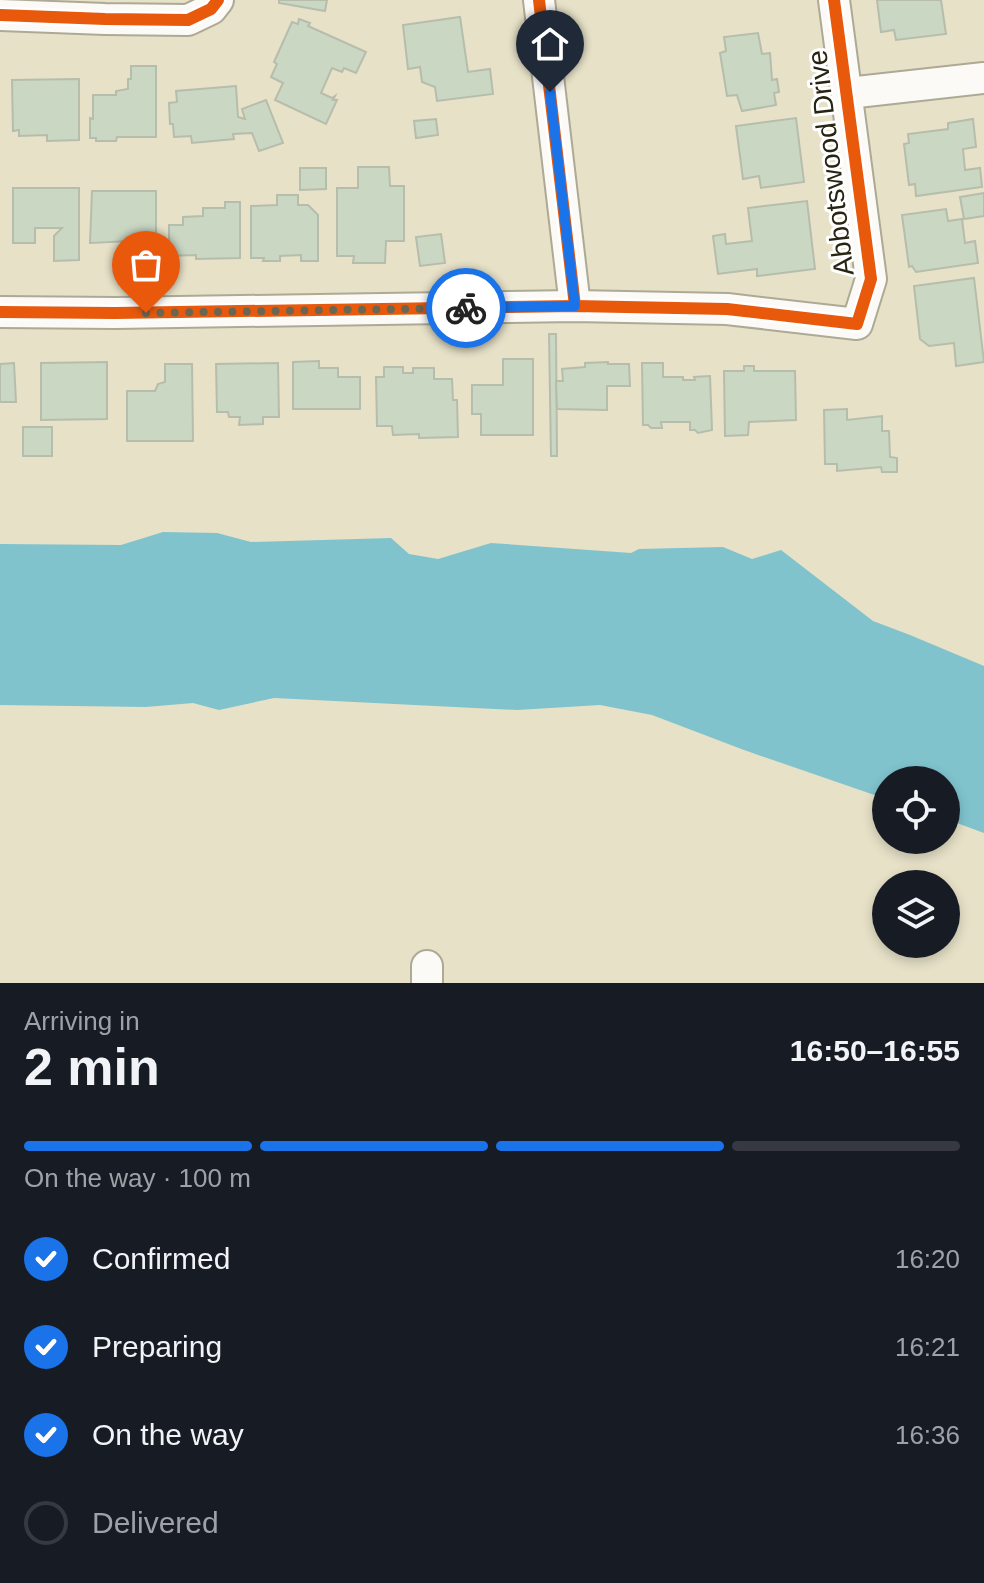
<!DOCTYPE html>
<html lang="en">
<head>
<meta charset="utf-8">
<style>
	:root { --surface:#171b24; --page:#242831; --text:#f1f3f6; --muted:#9ea1a6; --line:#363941; --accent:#1a73e8 }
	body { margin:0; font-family:Helvetica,sans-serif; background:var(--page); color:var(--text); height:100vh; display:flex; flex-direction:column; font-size:30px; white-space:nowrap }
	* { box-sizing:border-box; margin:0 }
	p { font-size:26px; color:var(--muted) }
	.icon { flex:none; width:44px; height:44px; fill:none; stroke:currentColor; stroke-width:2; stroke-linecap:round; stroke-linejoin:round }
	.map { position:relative; height:983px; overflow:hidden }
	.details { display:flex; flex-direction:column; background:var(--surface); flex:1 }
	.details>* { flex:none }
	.tools { position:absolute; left:872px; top:766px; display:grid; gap:16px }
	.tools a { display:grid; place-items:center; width:88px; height:88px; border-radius:50%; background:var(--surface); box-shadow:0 4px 12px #0003; font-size:40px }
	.pin { position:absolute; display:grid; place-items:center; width:68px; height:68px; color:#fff; margin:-82px -34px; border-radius:50% 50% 50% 0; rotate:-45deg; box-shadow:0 0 8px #0007 }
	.pin .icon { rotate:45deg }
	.courier { position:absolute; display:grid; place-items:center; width:80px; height:80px; margin:-40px; border:6px solid #1a73e8; border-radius:50%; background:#fff; color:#222; box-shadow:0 2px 10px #0007 }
	.head em { font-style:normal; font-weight:700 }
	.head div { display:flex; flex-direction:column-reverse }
	.head { display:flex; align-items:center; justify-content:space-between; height:136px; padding:0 24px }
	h1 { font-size:52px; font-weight:700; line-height:60px }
	.bar { display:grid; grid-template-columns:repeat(4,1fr); gap:12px 8px; align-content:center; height:96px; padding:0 24px }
	.bar i { height:10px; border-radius:6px; background:var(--line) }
	.bar .active { background:var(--accent) }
	.bar p { grid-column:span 4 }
	ol { padding:0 24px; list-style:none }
	li { display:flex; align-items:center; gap:24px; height:88px }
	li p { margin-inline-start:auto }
	li .icon { padding:8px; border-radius:50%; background:var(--accent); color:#fff; stroke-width:4 }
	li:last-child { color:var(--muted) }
	li i { width:44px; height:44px; border:4px solid var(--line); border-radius:50% }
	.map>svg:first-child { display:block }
</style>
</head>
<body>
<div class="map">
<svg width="984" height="983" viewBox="0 0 984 983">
	<rect width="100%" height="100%" fill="#e6e1c7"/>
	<polygon fill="#80c3cd" points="163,532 217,533 251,542 391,538 409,554 438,559 491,543 631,553 639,549 723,547 752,559 781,550 873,621 910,635 984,666 984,833 946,819 946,780 886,780 886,799 744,750 652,715 600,705 517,710 274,698 219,710 193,703 146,707 0,705 0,544 121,545"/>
	<g fill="#cad7c3" stroke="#b7bdac" stroke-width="2">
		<polygon points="279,0 327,0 325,11 279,3"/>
		<polygon points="877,0 941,0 946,34 896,40 894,30 881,32"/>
		<polygon points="460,17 468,72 490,69 493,94 437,101 435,87 422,82 420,67 408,69 403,25"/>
		<polygon points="299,19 310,23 308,26 366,52 356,73 344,68 342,72 332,68 321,93 332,98 335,96 333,100 337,100 326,124 275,100 283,83 271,77 277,64 274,62 292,22 298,24"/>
		<polygon points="758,33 762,54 770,53 772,80 777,79 779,92 774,93 776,105 742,111 737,95 727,96 720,53 726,51 724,37"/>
		<polygon points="131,66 156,66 156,137 117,137 116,141 96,141 96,138 90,138 90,118 93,119 93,95 116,95 116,91 128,89 128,79 131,79"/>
		<polygon points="79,79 79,140 47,141 47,135 19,136 19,130 13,131 12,80"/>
		<polygon points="236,86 238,117 245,119 242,109 266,100 283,143 259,151 252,133 233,134 234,139 192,143 191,136 174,137 173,124 170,124 169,103 177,102 176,91"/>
		<polygon points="796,118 804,182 761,188 759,176 743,179 736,126"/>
		<polygon points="436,119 438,135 416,138 414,121"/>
		<polygon points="973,119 976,147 963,149 965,170 980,168 982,187 916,196 915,184 909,185 904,144 909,143 908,134 948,129 948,123"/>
		<polygon points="358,167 389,167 390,186 404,186 404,241 386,241 385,263 353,263 354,256 337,256 337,188 358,188"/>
		<polygon points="300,168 326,168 326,189 300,190"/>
		<polygon points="13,188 79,188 79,260 54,261 54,236 62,228 35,228 35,243 13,243"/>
		<polygon points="92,191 156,191 156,262 132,261 132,241 90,243"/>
		<polygon points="984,193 984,216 964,219 960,197"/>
		<polygon points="277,195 298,195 298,205 308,205 318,215 318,261 301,261 301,255 280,256 280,261 263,261 264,258 251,258 251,206 277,205"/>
		<polygon points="807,201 815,269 757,276 757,269 718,274 713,236 725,234 726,244 752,241 748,208"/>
		<polygon points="225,202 240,202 240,258 196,259 196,255 169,256 169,225 183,225 183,217 203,216 203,208 225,208"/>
		<polygon points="946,209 948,221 962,219 965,243 975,241 978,263 916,272 912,266 909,267 902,215"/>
		<polygon points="441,234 445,263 420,266 416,237"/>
		<polygon points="974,278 984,362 956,366 954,343 929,346 920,339 914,286"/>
		<polygon points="549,334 556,334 557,456 551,456"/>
		<polygon points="503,359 533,359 533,435 481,435 481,414 472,414 472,385 503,385"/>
		<polygon points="319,361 319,368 338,368 338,377 360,377 360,409 293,409 293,362"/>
		<polygon points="107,362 107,419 41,420 41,363"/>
		<polygon points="608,362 608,364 629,364 630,386 607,386 607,410 557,409 556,381 563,381 562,369 585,367 585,363"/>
		<polygon points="14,363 16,402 0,402 0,364"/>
		<polygon points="278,363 279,417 263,417 263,424 239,425 240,417 229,417 228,412 217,412 216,364"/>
		<polygon points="642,363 663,363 663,377 683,377 683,380 695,380 694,377 710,376 712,430 698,433 695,430 690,430 690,422 661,422 662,428 651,428 648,425 643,425"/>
		<polygon points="165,364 192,364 193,441 127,441 127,391 155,391 158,384 165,382"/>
		<polygon points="744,366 754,366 754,371 795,371 796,420 749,422 748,435 725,436 724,371 744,371"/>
		<polygon points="384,367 403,367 403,373 413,373 413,368 434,368 434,379 452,379 453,400 457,400 458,437 419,438 419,434 393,435 392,426 377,426 376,377 384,377"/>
		<polygon points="847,409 847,420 882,416 882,431 889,431 890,457 897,458 897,472 882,472 881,467 837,471 837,464 825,464 824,410"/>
		<rect x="23" y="427" width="29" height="29"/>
	</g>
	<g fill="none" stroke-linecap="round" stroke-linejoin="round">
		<g stroke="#ada995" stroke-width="34">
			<g id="minor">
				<polyline points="539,0 575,306"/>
				<polyline points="0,15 105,19 188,20 211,9 218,0"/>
				<polyline points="848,93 984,78"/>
				<polyline points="0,312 115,313 575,306 727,309 857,324 871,279 834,0"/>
				<polyline points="427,983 427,966"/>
			</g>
		</g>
		<use href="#minor" stroke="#fbfaf7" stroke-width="30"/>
		<g stroke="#fff" stroke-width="17">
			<g id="cycleway">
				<polyline points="539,0 575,306"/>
				<polyline points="0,15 105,19 188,20 211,9 218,0"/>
				<polyline points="0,312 115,313 575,306 727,309 857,324 871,279 834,0"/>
			</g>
		</g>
		<use href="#cycleway" stroke="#e8590c" stroke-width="12"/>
	</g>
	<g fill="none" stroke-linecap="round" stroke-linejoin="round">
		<polyline stroke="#6a6651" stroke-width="8" stroke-dasharray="0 14.4" points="146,313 466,308"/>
		<polyline stroke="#1a73e8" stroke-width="10" points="466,308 575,306 550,92"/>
	</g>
	<g text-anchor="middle" stroke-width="6" stroke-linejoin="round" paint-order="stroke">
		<g font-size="28" fill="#272412" stroke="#fff">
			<text transform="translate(830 163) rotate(-97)" y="10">Abbotswood Drive</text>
		</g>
	</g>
</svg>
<div class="tools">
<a><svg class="icon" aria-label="locate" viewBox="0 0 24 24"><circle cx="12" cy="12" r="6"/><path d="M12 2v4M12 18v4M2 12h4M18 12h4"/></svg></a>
<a><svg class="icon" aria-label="layers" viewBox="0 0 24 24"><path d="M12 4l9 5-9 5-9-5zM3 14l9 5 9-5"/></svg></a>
</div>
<div class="pin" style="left:146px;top:313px;background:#ea580c"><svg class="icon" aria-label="bag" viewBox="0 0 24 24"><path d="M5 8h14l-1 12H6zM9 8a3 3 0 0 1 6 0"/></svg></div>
<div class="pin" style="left:550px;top:92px;background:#1f2937"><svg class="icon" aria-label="home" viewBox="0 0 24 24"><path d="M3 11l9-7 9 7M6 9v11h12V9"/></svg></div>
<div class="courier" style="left:466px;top:308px"><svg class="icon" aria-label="bike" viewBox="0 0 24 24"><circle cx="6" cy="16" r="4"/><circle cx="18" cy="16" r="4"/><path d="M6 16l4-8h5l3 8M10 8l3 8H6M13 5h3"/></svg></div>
</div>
<section class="details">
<div class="head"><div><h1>2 min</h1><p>Arriving in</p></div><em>16:50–16:55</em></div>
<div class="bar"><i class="active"></i><i class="active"></i><i class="active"></i><i></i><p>On the way · 100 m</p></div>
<ol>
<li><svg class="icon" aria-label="check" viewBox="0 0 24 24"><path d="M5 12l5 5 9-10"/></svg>Confirmed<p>16:20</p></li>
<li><svg class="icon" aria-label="check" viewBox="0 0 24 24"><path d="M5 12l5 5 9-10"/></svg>Preparing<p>16:21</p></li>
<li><svg class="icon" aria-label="check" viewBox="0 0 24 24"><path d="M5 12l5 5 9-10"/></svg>On the way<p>16:36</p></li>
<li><i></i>Delivered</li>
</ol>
</section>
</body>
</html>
